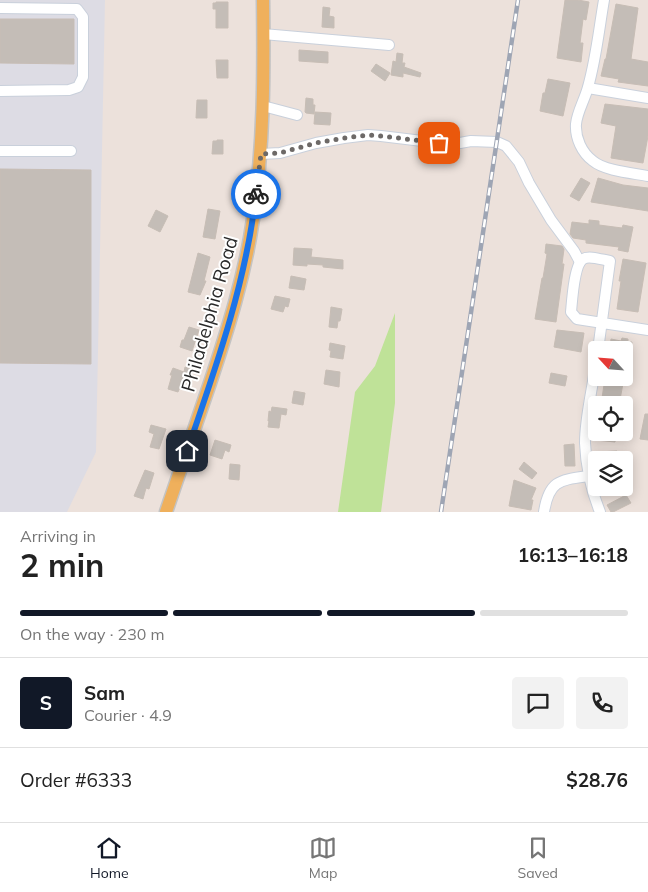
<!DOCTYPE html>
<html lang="en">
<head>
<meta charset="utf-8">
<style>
	:root { --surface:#fff; --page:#f2f2f2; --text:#222; --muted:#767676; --line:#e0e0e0; --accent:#111827 }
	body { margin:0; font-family:Mulish,sans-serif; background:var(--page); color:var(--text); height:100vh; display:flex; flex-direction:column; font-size:19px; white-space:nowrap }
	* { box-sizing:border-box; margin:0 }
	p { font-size:16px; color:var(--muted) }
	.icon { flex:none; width:28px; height:28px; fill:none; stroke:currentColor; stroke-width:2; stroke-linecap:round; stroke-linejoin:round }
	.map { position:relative; height:512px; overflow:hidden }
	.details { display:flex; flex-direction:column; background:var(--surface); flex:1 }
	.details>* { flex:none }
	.needle { width:32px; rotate:296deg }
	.controls { position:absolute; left:588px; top:341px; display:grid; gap:10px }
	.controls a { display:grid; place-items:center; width:45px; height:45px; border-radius:5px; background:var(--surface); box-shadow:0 2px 12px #0003; font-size:25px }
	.pin { position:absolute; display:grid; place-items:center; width:42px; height:42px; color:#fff; margin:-21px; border-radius:10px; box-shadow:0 2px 8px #0006 }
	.courier { position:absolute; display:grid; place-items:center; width:50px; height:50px; margin:-25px; border:4px solid #1a73e8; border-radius:50%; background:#fff; color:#222; box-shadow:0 1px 6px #0007 }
	.head em { font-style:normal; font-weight:700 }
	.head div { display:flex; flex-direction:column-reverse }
	.head { display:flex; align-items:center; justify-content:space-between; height:85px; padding:0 20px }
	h1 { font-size:32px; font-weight:700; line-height:38px }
	.bar { display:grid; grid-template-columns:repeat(4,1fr); gap:8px 5px; align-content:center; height:60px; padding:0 20px }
	.bar i { height:6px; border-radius:4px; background:var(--line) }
	.bar .selected { background:var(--accent) }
	.bar p { grid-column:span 4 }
	.line { display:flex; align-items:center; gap:12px; padding:0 20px; border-top:1px solid var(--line) }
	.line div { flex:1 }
	.round { display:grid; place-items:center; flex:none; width:52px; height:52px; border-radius:5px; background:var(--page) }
	.dock { display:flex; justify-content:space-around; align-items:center; height:70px; border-top:1px solid var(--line); background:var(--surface); font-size:14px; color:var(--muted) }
	.dock a { display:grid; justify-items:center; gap:2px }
	.dock .selected { color:var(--accent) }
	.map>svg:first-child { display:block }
</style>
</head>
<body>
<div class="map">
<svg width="648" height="512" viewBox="0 0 648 512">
	<rect width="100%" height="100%" fill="#ece1db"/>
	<polygon fill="#dddce4" points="0,0 105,0 96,452 67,512 0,512"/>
	<polygon fill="#bfe298" points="395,313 395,403 381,512 338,512 355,392 375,366"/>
	<g fill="#c4bdb7" stroke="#c7bdb5">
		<polygon points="565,0 578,0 589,2 586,20 583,19 580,43 583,43 581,62 557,58"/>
		<polygon points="216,2 228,2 228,28 216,28 216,9 213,9 213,3 216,3"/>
		<polygon points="616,4 638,8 631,59 648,62 648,86 618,82 619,79 601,76 605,59 606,59"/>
		<polygon points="323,7 330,8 329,16 334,17 334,28 322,27"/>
		<polygon points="0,19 74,19 74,64 0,63"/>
		<polygon points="299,50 328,52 328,63 299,61"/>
		<polygon points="397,53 403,54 402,63 405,63 404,67 421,73 420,77 403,73 403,77 391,75 393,61 396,62"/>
		<polygon points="216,60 228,60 228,78 217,78"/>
		<polygon points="376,64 390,73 385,81 371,71"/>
		<polygon points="548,79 570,83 563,116 540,111 543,93 545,93"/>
		<polygon points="306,98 313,99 313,105 315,105 314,114 306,113 305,112"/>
		<polygon points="197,100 207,100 207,118 196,118"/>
		<polygon points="605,104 648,109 648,136 643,163 611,158 616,126 601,123"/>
		<polygon points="315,112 331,113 330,125 314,124"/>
		<polygon points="217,140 223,140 223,154 212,154 213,141 217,141"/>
		<polygon points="0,169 91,170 91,364 0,363"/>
		<polygon points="581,178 590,183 579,201 570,196"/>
		<polygon points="598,178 623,185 648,188 648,211 591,202"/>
		<polygon points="208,209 220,211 215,239 203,237"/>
		<polygon points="156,210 168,216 160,232 148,226"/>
		<polygon points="589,220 599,221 599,225 622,228 623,225 633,227 628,252 618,250 619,247 586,243 586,240 573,238 570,234 572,222 589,224"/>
		<polygon points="546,244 562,246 564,249 562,264 564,264 556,322 535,319 542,278 543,278 547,254 545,253"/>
		<polygon points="294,248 312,249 311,257 343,260 343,269 323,267 323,265 307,264 307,266 293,265"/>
		<polygon points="198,253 210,257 204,281 206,281 200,295 188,292"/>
		<polygon points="623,259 646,263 638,312 617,309 621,281 619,281"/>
		<polygon points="291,276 306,279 304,290 289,288"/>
		<polygon points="275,296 290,299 288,307 285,306 283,312 271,309"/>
		<polygon points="331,307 342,309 340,321 338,321 337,328 329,327"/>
		<polygon points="189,327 199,330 192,351 180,347 182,340 184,340"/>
		<polygon points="557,330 584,333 581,352 554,347"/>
		<polygon points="622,338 628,339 628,342 632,342 627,370 624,370 624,350 610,349 611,339 621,341"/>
		<polygon points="330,343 345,346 343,359 330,357 331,351 329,350"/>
		<polygon points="185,367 191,369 188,378 184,377 178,392 168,389 172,375 170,375 173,368 184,372"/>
		<polygon points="326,370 340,372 339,387 324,384"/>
		<polygon points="551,373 567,376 565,386 549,383"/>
		<polygon points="605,378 624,378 619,405 601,405"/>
		<polygon points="294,391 305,393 303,405 292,403"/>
		<polygon points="272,407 287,409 286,415 281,414 279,428 268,427 269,421 268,421 269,411 271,412"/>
		<polygon points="645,414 648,414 648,440 640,439"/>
		<polygon points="151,425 166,429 159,449 150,447 154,434 149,432"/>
		<polygon points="597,432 616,432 615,442 596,440"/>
		<polygon points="215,440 231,445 229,452 225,450 222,459 210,455"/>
		<polygon points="574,444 575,466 565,466 564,445"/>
		<polygon points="617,451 617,460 598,460 597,452"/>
		<polygon points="524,462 537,473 532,479 519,469"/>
		<polygon points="230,464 240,465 239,480 229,479"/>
		<polygon points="145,470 154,473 149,489 146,488 143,499 134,496"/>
		<polygon points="514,480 536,488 531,500 533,500 531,510 509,506"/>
		<polygon points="602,488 621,488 622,489 604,494"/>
		<polygon points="626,495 631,503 613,512 611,512 607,505"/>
	</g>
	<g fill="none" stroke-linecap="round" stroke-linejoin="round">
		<g stroke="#c9d0db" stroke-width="12">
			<g id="minor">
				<path d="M604 0C599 29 596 59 588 87 585 99 577 112 576 124 575 138 582 153 593 161 605 171 632 173 648 176"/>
				<polyline points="0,8 77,9 83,17 83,77 78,87 69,90 0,91"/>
				<polyline points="263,34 389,45"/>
				<polyline points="588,88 648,98"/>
				<polyline points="263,106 297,115"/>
				<polyline points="0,151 71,151"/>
				<polyline points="261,154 280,153 316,143 344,138 368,135 381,136 439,143 460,143 471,141 497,142 506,146 519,162 529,183 551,220 574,251 580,262"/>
				<path d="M598 350 610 261C603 260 589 255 583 259 574 265 572 302 571 312L577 319 648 330"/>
				<path d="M596 361C593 388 585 416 585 443 586 467 591 490 600 512"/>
				<path d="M544 512C549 480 560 480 589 476"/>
			</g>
		</g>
		<g stroke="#c3c3c3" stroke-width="15">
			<path id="major" d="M166 512C181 469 195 426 210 383 228 329 245 275 253 219 264 146 264 73 263 0"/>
		</g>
		<use href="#minor" stroke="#fff" stroke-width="10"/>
		<use href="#major" stroke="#efb05c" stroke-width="12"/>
		<g stroke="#9ea5b4" stroke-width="4.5">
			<polyline id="rail" points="441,512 518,0"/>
		</g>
		<use href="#rail" stroke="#fff" stroke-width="2.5" stroke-dasharray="8" stroke-linecap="butt"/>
	</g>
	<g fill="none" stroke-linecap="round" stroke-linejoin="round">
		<polyline stroke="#6d6967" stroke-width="5" stroke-dasharray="0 9" points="256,194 261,154 280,153 316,143 344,138 368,135 381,136 439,143"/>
		<path stroke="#1a73e8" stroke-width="6" d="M187 451C216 367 246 283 256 194"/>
	</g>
	<g text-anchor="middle" stroke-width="4" stroke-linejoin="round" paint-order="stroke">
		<g font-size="19" fill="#292929" stroke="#fff">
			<text transform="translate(209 314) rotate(-74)" y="7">Philadelphia Road</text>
		</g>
	</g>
</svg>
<div class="controls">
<a><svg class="needle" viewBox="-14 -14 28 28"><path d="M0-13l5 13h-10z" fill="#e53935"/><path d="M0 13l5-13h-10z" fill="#767676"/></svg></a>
<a><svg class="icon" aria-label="locate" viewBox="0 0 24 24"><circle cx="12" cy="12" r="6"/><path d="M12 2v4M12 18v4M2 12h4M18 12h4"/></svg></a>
<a><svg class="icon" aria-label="layers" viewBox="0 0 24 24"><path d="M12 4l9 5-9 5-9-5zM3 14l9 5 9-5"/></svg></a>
</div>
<div class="pin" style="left:439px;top:143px;background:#ea580c"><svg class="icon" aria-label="bag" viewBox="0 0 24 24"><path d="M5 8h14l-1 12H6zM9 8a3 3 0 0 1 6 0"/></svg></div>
<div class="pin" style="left:187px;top:451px;background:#1f2937"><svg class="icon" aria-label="home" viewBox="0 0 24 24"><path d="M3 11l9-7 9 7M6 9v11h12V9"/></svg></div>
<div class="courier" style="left:256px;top:194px"><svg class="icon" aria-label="bike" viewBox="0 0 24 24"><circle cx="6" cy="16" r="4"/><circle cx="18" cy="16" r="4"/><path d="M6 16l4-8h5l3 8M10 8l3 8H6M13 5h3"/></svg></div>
</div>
<section class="details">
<div class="head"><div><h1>2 min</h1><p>Arriving in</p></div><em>16:13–16:18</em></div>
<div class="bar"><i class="selected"></i><i class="selected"></i><i class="selected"></i><i></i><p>On the way · 230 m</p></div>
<div class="line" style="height:90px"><b class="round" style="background:var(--accent);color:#fff">S</b><div><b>Sam</b><p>Courier · 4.9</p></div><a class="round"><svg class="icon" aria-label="chat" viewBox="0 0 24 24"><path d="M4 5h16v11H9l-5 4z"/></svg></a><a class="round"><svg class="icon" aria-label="phone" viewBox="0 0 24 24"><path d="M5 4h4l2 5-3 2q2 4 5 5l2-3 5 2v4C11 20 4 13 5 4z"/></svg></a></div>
<div class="line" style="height:65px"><div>Order #6333</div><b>$28.76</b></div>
</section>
<nav class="dock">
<a class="selected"><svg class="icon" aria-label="home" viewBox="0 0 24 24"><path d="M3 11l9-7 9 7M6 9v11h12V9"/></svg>Home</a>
<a><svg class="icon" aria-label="map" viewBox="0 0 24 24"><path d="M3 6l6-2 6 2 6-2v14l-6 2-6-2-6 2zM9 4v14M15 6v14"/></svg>Map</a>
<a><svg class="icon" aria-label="saved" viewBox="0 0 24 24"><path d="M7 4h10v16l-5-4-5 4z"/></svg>Saved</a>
</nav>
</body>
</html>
